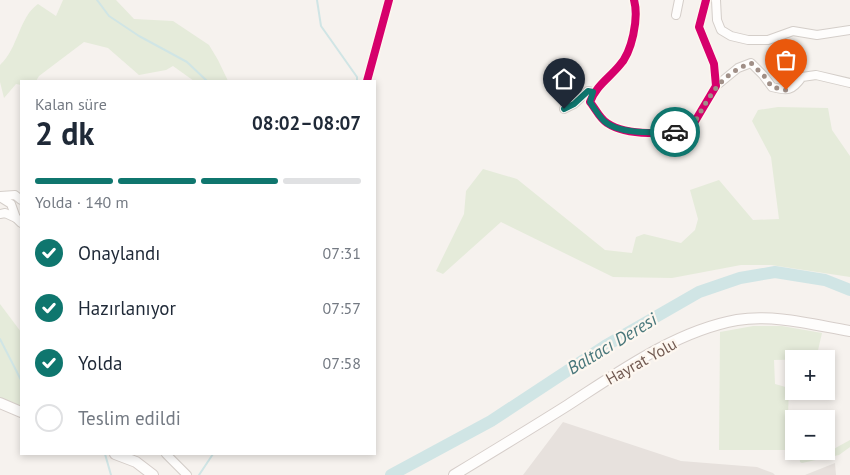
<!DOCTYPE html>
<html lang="tr">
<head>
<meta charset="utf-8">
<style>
	:root { --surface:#fff; --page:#f2f2f3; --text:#1f2937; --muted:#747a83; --line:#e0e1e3; --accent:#0f766e }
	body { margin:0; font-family:"PT Sans",sans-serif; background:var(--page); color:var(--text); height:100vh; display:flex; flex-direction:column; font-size:19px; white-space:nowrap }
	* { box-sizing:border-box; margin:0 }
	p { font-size:16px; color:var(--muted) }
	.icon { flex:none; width:28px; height:28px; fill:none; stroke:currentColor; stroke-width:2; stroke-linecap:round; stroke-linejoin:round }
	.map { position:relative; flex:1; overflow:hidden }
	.panel { position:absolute; left:20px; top:80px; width:356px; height:375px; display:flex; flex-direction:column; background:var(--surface); border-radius:0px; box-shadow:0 2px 8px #0003 }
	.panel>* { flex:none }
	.buttons { position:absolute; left:785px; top:350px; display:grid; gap:10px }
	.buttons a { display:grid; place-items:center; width:50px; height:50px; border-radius:0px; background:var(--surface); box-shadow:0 2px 8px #0003; font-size:25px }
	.pin { position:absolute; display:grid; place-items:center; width:42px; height:42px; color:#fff; margin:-51px -21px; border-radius:50% 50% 50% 0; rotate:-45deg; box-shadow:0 0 5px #0007 }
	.pin .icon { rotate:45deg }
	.courier { position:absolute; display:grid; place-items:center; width:50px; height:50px; margin:-25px; border:4px solid #0f766e; border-radius:50%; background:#fff; color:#222; box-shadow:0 1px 6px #0007 }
	.head em { font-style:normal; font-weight:700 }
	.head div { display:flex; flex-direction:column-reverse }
	.head { display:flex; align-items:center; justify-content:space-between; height:85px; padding:0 15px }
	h1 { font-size:32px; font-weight:700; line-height:38px }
	.bar { display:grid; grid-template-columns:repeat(4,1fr); gap:8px 5px; align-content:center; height:60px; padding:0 15px }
	.bar i { height:6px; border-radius:4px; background:var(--line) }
	.bar .on { background:var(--accent) }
	.bar p { grid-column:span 4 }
	ol { padding:0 15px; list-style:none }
	li { display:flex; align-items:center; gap:15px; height:55px }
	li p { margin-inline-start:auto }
	li .icon { padding:5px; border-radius:50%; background:var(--accent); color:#fff; stroke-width:4 }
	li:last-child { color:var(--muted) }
	li i { width:28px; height:28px; border:2px solid var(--line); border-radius:50% }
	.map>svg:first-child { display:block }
</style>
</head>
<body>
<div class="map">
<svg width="850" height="475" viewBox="0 0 850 475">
	<rect width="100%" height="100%" fill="#f6f2ee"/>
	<g fill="#e7e1dd">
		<polygon points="563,422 681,461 757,467 773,473 775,475 523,475"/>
		<polygon points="835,463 836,475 805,475"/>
	</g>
	<g fill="#e5ebda">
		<path d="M63 0H116L134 19 173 21 209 45 218 60 228 81H194L173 66 166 70 139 75 108 48 84 42 39 76 36 81H21V85L16 84 4 98 0 82V65C18 49 19 17 38 4L56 16Z"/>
		<polygon points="778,107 828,108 832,130 850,156 850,277 771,265 741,265 672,278 613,277 501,222 443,274 436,271 464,214 466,191 483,169 517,179 605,250 632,253 636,237 644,234 681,243 695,230 698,219 690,190 719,180 753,220 779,219 771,157 752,121 758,110"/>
		<polygon points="0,304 21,332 21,407 12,404 0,397"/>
		<polygon points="753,326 782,326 822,333 816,359 774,360 775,384 789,388 788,415 794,423 794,450 719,450 720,332"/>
		<polygon points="850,440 850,447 839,455 802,463 800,462 799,451 826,451 826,449 830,451"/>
	</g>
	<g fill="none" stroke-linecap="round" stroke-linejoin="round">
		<g stroke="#d0e5e5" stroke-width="2">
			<polyline points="97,0 109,16 139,36 187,62 207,81"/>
			<polyline points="317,0 321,26 357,77 357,81"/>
			<polyline points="0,339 21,380"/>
			<polyline points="105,454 111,475"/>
			<polyline points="199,475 213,454"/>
		</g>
		<polyline stroke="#d0e5e5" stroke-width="12" points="391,475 491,421 605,346 699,292 740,278 775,272 825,280 850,290"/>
		<g stroke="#d4cec9" stroke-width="10">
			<g id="street">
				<path d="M634 0C639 18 632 53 619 66 608 79 596 86 590 102 595 108 600 119 607 123 628 137 668 134 691 128L716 86 714 64 699 27 706 0"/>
				<polyline points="716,0 717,20 721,30 731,36 748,40 768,40 793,31 817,35 850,30"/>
				<polyline points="676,15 679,0"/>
				<polyline points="367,81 389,0"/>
				<path d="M716 86 738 68 751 63 763 75 772 87C788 91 792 91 802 77L816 75 850 83"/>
				<polyline points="564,109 574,104 588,91 593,92"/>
				<polyline points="0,196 15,195 21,200"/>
				<polyline points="0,197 11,204 16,218 21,223"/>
				<polyline points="0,214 5,213 16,218"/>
				<polyline points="166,454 187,475"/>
			</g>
		</g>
		<g stroke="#d6ceca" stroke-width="12">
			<g id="secondary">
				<polyline points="0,403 21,412"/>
				<polyline points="115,454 136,462 153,475"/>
				<path d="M454 475C492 452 530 429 568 405 619 372 676 331 737 320 774 314 814 325 850 331"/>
			</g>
		</g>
		<use href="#street" stroke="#fefdfc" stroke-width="8"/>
		<use href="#secondary" stroke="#fefdfc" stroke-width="10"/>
		<g stroke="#fdf7f0" stroke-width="11">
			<g id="cycleway">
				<path d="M634 0C639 18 632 53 619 66 608 79 596 86 590 102 595 108 600 119 607 123 628 137 668 134 691 128L716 86 714 64 699 27 706 0"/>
				<polyline points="367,81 389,0"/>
			</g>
		</g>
		<use href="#cycleway" stroke="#d6006c" stroke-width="8"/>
	</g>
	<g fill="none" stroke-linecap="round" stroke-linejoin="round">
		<path stroke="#a08f87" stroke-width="5" stroke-dasharray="0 9" d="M675 132 691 128C709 99 717 76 751 63L764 76 772 87 786 90"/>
		<path stroke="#0f766e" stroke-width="6" d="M564 109 574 104 588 91 593 92 590 102C594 108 599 116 604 121 619 135 656 132 675 132"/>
	</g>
	<g text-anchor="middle" stroke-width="4.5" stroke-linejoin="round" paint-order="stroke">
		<g font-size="16" fill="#715950" stroke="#fdf7f0">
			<text transform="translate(641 361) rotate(-29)" y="6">Hayrat Yolu</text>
		</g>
		<g font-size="18" font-style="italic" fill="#49777b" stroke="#fdf7f0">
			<text transform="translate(612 344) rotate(-31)" y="6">Baltacı Deresi</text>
		</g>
	</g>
</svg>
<div class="buttons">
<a>+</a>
<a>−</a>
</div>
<div class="pin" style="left:786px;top:90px;background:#ea580c"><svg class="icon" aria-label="bag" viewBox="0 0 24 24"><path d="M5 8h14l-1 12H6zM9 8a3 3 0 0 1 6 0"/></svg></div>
<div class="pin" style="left:564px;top:109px;background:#1f2937"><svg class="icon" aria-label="home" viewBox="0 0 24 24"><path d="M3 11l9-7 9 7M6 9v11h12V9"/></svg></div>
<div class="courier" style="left:675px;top:132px"><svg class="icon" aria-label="car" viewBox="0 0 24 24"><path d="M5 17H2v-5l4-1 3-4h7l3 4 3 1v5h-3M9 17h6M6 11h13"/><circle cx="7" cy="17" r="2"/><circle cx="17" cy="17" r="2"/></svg></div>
<section class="panel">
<div class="head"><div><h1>2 dk</h1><p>Kalan süre</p></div><em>08:02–08:07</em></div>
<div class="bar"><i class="on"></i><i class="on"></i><i class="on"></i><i></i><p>Yolda · 140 m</p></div>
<ol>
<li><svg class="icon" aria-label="check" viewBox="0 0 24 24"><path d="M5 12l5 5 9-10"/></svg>Onaylandı<p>07:31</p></li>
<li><svg class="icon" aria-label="check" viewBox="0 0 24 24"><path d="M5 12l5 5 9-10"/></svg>Hazırlanıyor<p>07:57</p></li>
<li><svg class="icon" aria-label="check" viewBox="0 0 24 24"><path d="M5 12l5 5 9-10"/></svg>Yolda<p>07:58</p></li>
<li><i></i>Teslim edildi</li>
</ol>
</section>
</div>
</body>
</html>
